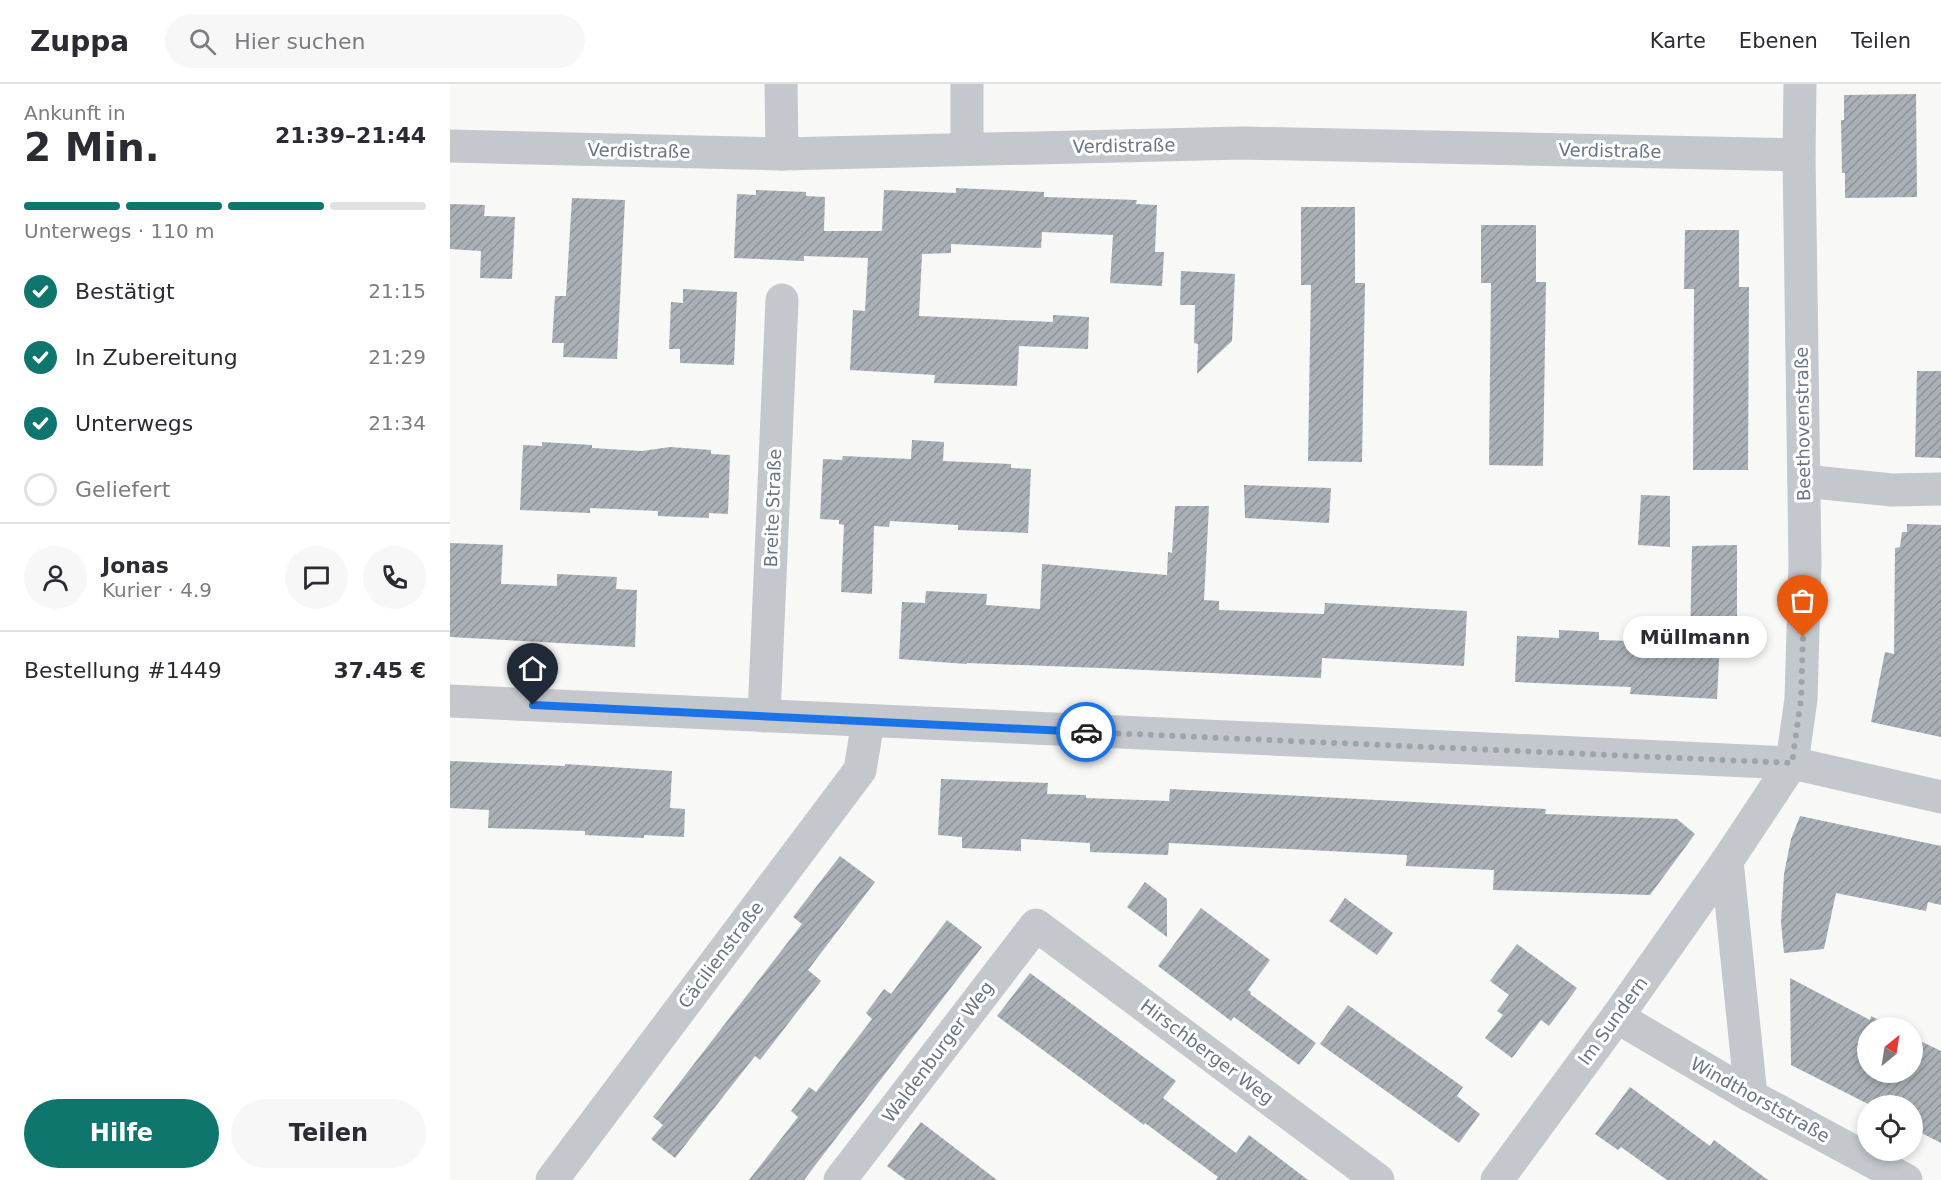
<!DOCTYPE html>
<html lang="de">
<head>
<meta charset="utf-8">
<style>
	:root { --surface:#fff; --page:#f7f7f7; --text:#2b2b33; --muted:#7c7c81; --line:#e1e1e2; --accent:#0f766e }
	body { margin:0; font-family:"DejaVu Sans",sans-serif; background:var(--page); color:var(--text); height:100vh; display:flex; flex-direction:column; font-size:22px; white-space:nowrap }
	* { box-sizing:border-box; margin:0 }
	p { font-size:20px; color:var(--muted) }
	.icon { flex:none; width:33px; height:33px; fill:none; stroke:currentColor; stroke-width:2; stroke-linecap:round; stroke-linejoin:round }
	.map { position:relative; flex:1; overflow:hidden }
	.panel { display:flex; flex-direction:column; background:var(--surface); width:450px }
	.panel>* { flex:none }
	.needle { width:39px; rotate:30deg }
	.buttons { position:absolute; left:1407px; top:933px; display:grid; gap:12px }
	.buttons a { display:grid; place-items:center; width:66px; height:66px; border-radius:50%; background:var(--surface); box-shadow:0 3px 9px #0003; font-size:30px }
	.pin { position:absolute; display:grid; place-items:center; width:51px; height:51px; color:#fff; margin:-62px -26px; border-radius:50% 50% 50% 0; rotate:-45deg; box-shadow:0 0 6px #0007 }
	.pin .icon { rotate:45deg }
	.courier { position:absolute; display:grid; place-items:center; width:60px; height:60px; margin:-30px; border:4px solid #1a73e8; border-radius:50%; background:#fff; color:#222; box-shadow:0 2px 8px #0007 }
	.bubble { position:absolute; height:42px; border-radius:21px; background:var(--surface); box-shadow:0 3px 9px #0003; font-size:20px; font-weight:700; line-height:42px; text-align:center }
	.head em { font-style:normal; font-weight:700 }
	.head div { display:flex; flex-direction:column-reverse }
	.head { display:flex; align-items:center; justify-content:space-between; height:102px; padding:0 24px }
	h1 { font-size:39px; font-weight:700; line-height:45px }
	.bar { display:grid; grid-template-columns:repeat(4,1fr); gap:9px 6px; align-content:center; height:72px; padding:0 24px }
	.bar i { height:8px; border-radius:4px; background:var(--line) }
	.bar .current { background:var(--accent) }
	.bar p { grid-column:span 4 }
	.line { display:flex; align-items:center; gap:15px; padding:0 24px; border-top:2px solid var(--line) }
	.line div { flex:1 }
	.round { display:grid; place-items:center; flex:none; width:63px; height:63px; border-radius:32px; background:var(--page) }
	ol { padding:0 24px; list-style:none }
	li { display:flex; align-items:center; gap:18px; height:66px }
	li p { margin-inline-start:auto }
	li .icon { padding:6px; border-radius:50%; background:var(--accent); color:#fff; stroke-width:4 }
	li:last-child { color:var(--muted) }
	li i { width:33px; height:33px; border:3px solid var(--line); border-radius:50% }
	.cta { display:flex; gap:12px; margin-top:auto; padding:12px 24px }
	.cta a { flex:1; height:69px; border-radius:36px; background:var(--accent); color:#fff; font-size:24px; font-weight:700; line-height:69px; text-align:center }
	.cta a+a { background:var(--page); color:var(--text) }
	header { display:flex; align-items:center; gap:36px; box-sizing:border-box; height:84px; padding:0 30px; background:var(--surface); border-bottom:2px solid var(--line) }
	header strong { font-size:28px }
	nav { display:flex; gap:33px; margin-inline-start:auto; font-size:21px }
	.search { width:420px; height:54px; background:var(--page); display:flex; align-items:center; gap:15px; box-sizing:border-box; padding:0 21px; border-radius:33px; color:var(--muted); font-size:22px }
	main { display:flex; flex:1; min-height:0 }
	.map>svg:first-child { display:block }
</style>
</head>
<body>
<header>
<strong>Zuppa</strong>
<div class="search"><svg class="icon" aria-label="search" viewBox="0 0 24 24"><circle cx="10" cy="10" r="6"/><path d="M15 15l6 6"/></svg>Hier suchen</div>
<nav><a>Karte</a><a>Ebenen</a><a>Teilen</a></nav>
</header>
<main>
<section class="panel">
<div class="head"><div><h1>2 Min.</h1><p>Ankunft in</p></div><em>21:39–21:44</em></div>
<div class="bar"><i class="current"></i><i class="current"></i><i class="current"></i><i></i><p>Unterwegs · 110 m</p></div>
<ol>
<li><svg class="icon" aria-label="check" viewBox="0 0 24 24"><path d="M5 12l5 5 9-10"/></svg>Bestätigt<p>21:15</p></li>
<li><svg class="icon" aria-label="check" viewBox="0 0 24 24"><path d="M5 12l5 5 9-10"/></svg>In Zubereitung<p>21:29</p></li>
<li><svg class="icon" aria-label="check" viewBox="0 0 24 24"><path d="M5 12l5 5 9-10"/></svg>Unterwegs<p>21:34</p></li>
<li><i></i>Geliefert</li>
</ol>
<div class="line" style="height:108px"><a class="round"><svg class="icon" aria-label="person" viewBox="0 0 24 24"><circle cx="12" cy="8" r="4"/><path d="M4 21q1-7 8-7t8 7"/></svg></a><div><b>Jonas</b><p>Kurier · 4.9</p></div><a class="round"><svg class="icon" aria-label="chat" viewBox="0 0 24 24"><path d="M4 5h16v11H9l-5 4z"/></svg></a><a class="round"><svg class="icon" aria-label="phone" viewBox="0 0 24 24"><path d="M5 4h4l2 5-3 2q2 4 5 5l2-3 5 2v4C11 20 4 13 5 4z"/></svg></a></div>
<div class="line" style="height:78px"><div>Bestellung #1449</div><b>37.45 €</b></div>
<div class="cta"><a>Hilfe</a><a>Teilen</a></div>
</section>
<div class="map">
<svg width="1491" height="1096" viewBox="0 0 1491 1096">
	<defs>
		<pattern id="building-hatch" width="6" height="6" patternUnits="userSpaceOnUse" patternTransform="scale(1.5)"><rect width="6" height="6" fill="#aab0b6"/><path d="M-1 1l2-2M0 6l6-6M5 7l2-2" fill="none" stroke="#8e949a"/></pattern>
	</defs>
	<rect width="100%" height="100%" fill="#f8f8f6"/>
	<g fill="url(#building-hatch)">
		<polygon points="1466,10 1467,113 1395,114 1395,89 1392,89 1391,36 1394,36 1394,11"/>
		<polygon points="506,104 594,108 594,113 687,116 686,120 707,121 705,168 714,168 712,202 660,199 663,151 592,148 591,164 501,160 501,169 472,170 469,232 603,238 603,231 639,233 638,265 569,262 567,302 484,299 485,291 400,286 403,226 415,227 418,174 354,172 354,177 284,174 287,110 306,111 306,106 356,108 356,112 375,113 374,147 432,147 434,106 506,109"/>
		<polygon points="122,114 175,116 167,275 113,273 114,259 102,259 105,212 116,212"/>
		<polygon points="0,120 35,121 34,132 65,133 62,195 30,194 31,167 0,165"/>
		<polygon points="851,123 905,123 905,199 915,199 912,378 858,377 861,201 851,201"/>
		<polygon points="1031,141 1086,141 1086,198 1096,198 1093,382 1039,381 1041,199 1031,199"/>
		<polygon points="1235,146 1289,146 1289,203 1299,203 1298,386 1243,386 1244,205 1234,205"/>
		<polygon points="731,187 785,190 782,257 747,290 748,260 744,259 745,221 730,221"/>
		<polygon points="233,205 287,208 284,281 230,279 230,265 219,265 221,218 233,219"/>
		<polygon points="1467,287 1491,287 1491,374 1465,373"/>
		<polygon points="462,356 494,358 493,377 561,380 561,384 581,385 578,449 508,446 508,441 440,437 439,443 424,442 422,510 391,508 394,441 389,440 389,436 370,435 373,375 392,376 393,372 461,375"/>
		<polygon points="92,358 142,361 142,364 192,367 220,363 261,366 261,370 280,371 278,430 259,429 259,434 208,432 208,427 140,424 140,429 70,426 73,361 92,362"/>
		<polygon points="794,401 881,404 879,439 795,434"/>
		<polygon points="1191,411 1220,412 1220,463 1188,461"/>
		<polygon points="725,422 759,422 754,516 769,517 769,526 874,530 875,519 1017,527 1014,582 872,574 871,594 651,584 517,579 517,580 449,575 452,518 475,519 476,507 537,510 536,521 590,525 592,480 717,491 718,468 722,469"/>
		<polygon points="1457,440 1491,441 1491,653 1421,638 1435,568 1444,570 1445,464 1450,463 1452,448 1457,448"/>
		<polygon points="0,459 53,461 51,500 107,502 107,490 167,493 166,505 187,506 185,563 0,553"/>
		<polygon points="1287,461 1287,556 1270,556 1267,615 1180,610 1181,603 1065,598 1067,552 1109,554 1109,546 1149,548 1149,556 1240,559 1242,462"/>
		<polygon points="0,677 115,682 115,680 222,687 220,724 235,725 234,753 194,751 194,754 135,751 135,747 38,744 39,726 0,724"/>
		<polygon points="491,695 598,699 597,710 636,711 636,714 719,717 720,705 1096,725 1095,730 1227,735 1245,750 1200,811 1043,806 1044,786 956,782 957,771 719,759 718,771 640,768 640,759 571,755 571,767 512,764 512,753 488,751"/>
		<polygon points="1350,732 1491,762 1491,821 1478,818 1476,827 1386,809 1374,865 1334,869 1331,839 1334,790 1341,755"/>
		<polygon points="390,772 425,798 358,886 371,897 310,976 305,972 225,1074 201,1055 213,1041 203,1033 352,840 343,833"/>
		<polygon points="695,798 717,815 717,853 677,823"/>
		<polygon points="895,814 943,849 927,871 879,837"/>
		<polygon points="751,824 820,876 798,906 801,908 800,910 866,959 849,981 784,933 781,937 708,882"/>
		<polygon points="497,836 532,863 354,1096 299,1096 348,1033 341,1027 359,1003 366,1008 422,935 416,929 434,905 441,910"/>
		<polygon points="1067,860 1127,904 1099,942 1091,936 1062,974 1035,954 1053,931 1047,927 1059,911 1040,897"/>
		<polygon points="580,889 726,997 713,1014 786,1069 799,1051 858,1096 766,1096 768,1093 695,1039 694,1041 547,932"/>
		<polygon points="1340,894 1420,936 1421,932 1444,944 1418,944 1418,988 1462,988 1462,953 1491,967 1491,1059 1462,1044 1462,1022 1422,1022 1341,981"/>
		<polygon points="898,921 1013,1003 1007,1012 1030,1030 1009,1059 870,960"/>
		<polygon points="1180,1003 1260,1062 1264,1056 1318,1096 1217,1096 1171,1063 1168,1066 1145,1050"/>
		<polygon points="471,1038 547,1096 456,1096 437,1082"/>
	</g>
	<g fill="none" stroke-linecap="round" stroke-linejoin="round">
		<g stroke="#c4c7cb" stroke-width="33">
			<polyline points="331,0 332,70"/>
			<polyline points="517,0 517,65"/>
			<polyline points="0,62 332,70 792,59 1349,71"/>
			<polyline points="1354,397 1442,406 1491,405"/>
			<polyline points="0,617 1342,679 1491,713"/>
			<polyline points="314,632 332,216"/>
			<polyline points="1277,777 1301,1012"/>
			<polyline points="1167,933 1301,1012 1456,1096"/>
			<polyline points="102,1096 410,686 418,638"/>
			<polyline points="390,1096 586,841 928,1096"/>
			<polyline points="1047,1096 1167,933 1277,777 1342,679 1351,615 1355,479 1349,71 1350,0"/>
		</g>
	</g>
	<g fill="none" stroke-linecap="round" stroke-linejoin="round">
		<polyline stroke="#9ca4ac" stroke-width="6" stroke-dasharray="0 10.8" points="636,648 1342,679 1351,615 1353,553"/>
		<polyline stroke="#1a73e8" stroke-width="8" points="83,621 636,648"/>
	</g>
	<g text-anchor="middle" stroke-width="6" stroke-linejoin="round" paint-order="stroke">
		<g font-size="18" fill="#6a7684" stroke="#fff">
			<text transform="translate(674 62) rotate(-1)" y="6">Verdistraße</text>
			<text transform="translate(189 67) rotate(1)" y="6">Verdistraße</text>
			<text transform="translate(1160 67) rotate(1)" y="6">Verdistraße</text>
			<text transform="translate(1353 340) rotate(-91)" y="6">Beethovenstraße</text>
			<text transform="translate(323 424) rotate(-88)" y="6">Breite Straße</text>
			<text transform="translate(271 871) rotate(-53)" y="6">Cäcilienstraße</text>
			<text transform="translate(1163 937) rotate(-54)" y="6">Im Sundern</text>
			<text transform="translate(488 968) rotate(-53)" y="6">Waldenburger Weg</text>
			<text transform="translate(757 968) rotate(37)" y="6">Hirschberger Weg</text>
			<text transform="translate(1310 1016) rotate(29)" y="6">Windthorststraße</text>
		</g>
	</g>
</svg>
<div class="buttons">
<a><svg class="needle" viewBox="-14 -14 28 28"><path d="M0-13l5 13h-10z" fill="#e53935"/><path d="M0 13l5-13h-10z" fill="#7c7c81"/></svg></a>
<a><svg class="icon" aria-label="locate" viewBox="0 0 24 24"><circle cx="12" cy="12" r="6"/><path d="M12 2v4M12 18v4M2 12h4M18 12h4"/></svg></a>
</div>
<div class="pin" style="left:1353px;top:553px;background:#ea580c"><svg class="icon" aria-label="bag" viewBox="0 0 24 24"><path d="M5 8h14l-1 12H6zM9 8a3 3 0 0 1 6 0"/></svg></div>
<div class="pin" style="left:83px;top:621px;background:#1f2937"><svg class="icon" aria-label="home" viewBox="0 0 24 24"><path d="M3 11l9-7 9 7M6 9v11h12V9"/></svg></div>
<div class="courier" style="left:636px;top:648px"><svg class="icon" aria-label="car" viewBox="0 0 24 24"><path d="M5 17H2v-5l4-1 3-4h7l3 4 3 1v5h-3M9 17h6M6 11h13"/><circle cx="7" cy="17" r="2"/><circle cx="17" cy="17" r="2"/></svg></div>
<div class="bubble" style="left:1173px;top:532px;width:144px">Müllmann</div>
</div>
</main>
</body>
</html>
